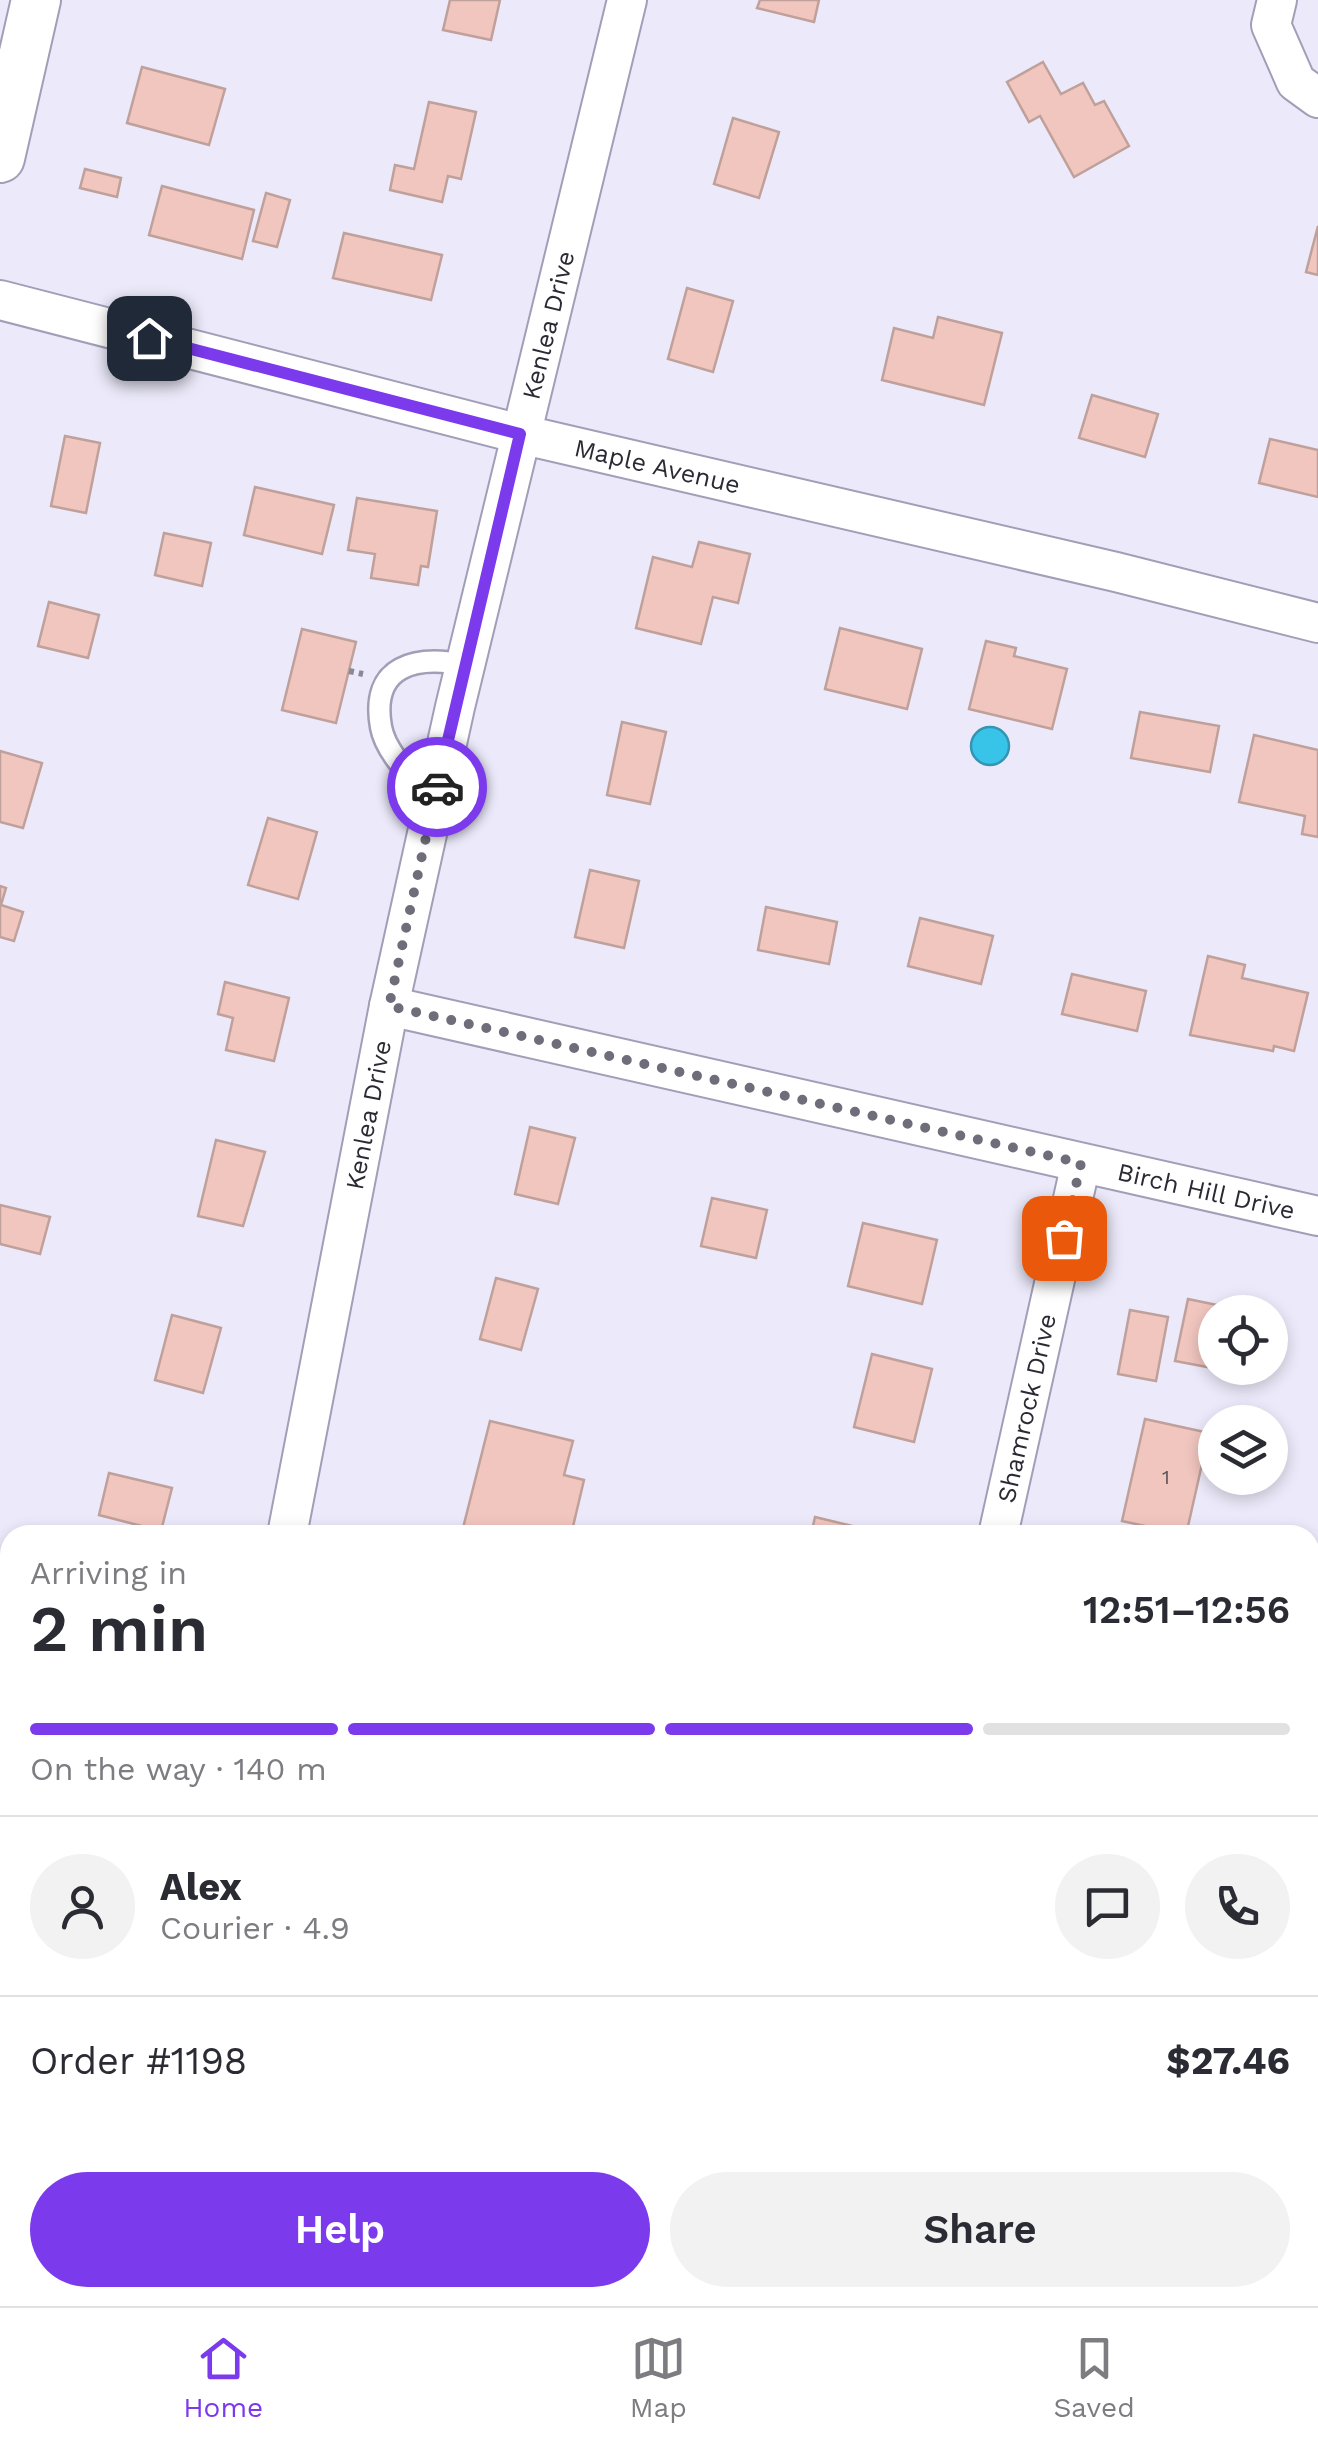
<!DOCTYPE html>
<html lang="en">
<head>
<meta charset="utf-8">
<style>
	:root { --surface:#fff; --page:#f2f2f3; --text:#2b2b33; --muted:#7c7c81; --line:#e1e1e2; --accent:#7c3aed }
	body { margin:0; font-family:"Work Sans",sans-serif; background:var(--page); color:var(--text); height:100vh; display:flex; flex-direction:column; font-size:38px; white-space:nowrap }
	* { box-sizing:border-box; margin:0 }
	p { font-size:32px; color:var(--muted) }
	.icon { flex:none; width:55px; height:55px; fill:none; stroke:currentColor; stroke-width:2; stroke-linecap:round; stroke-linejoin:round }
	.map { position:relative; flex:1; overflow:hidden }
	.side { position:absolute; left:0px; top:1525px; width:1320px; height:782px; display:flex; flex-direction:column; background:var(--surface); border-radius:30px 30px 0 0; box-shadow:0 5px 15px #0003 }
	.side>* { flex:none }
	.tools { position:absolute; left:1198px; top:1295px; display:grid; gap:20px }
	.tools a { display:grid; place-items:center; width:90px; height:90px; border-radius:50%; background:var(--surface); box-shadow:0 5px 15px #0003; font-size:50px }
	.pin { position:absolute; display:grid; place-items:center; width:85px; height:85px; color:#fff; margin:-42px; border-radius:20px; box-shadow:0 5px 15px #0006 }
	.courier { position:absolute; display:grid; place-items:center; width:100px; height:100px; margin:-50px; border:8px solid #7c3aed; border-radius:50%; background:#fff; color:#222; box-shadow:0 2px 12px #0007 }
	.headline em { font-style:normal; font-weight:600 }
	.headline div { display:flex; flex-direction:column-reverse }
	.headline { display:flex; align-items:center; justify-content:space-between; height:170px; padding:0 30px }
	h1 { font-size:65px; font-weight:600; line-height:75px }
	.bar { display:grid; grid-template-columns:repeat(4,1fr); gap:15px 10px; align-content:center; height:120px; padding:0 30px }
	.bar i { height:12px; border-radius:8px; background:var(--line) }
	.bar .active { background:var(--accent) }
	.bar p { grid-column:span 4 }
	.line { display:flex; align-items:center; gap:25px; padding:0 30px; border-top:2px solid var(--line) }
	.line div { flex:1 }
	.round { display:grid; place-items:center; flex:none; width:105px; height:105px; border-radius:52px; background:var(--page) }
	.action { display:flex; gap:20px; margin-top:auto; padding:20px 30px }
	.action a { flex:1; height:115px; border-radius:60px; background:var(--accent); color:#fff; font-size:40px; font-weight:600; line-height:115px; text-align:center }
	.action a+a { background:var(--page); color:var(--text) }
	.menu { display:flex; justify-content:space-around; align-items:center; height:140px; border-top:2px solid var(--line); background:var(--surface); font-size:28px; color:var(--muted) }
	.menu a { display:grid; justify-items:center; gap:5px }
	.menu .active { color:var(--accent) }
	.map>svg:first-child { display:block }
</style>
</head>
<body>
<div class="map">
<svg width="1318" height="2306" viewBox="0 0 1318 2306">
	<rect width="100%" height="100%" fill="#eceafa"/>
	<circle fill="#38c3e9" stroke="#3495b3" stroke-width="2.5" cx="990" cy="746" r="19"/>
	<g fill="#f1c6bf" stroke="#bfa09b" stroke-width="2.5">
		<polygon points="450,0 500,0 491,40 443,30"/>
		<polygon points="760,0 819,0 814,22 757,8"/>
		<polygon points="1043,62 1061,94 1083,83 1095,105 1104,101 1129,146 1074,177 1040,116 1029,122 1007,82"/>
		<polygon points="142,67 225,89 209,145 127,123"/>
		<polygon points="429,102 476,112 461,179 448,176 442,202 390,190 395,165 414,169"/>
		<polygon points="733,118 779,132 759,198 714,184"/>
		<polygon points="85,169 121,178 117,197 80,188"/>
		<polygon points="162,186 254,210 242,259 149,235"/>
		<polygon points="266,193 290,200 277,247 253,241"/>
		<polygon points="1318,226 1318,275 1306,272"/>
		<polygon points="344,233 442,255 431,300 333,278"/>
		<polygon points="687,288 733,301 713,372 668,359"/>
		<polygon points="938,317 1002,333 984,405 882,380 894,328 933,338"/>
		<polygon points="1092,395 1158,414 1145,457 1079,438"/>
		<polygon points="65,436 100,443 86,513 51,506"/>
		<polygon points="1270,439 1318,450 1318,497 1259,483"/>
		<polygon points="255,487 334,505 322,554 244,535"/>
		<polygon points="357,498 437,511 428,567 421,566 418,585 371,578 375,554 348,550"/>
		<polygon points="164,533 211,543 202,586 155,575"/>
		<polygon points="699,542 750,554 738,603 713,597 701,644 636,628 653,557 692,567"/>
		<polygon points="49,602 99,615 88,658 38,646"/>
		<polygon points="840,628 922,649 907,709 825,689"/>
		<polygon points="302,629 356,642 336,723 282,710"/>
		<polygon points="986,641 1016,648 1014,656 1067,669 1052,729 969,709"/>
		<polygon points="1140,712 1219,726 1210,772 1131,758"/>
		<polygon points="622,722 666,732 650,804 607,795"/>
		<polygon points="1254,735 1318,750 1318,837 1302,834 1305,816 1239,802"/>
		<polygon points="0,751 42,763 23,828 0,822"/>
		<polygon points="268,818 317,832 298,899 248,885"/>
		<polygon points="590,870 639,881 624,948 575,937"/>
		<polygon points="0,886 6,888 1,905 23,912 14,941 0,937"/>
		<polygon points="766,907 837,922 829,964 758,950"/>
		<polygon points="920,918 993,936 981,984 908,966"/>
		<polygon points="1208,956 1245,965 1242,978 1308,993 1294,1051 1274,1046 1273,1051 1190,1035"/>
		<polygon points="1072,974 1146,991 1137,1031 1062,1014"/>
		<polygon points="225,982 289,998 274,1061 226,1050 233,1018 218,1014"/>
		<polygon points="530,1127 575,1138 558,1204 515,1194"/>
		<polygon points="216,1140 265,1152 243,1226 198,1216"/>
		<polygon points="712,1198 767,1210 756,1258 701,1246"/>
		<polygon points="0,1205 50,1217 40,1254 0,1244"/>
		<polygon points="863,1223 937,1240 922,1304 848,1286"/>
		<polygon points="496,1278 538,1289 521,1350 480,1339"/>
		<polygon points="1188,1299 1251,1312 1215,1312 1215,1355 1210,1354 1207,1367 1175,1361"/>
		<polygon points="1130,1310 1168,1317 1156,1381 1118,1374"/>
		<polygon points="172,1315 221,1328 203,1393 155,1380"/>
		<polygon points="872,1354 932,1369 914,1442 854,1427"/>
		<polygon points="1145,1419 1209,1433 1186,1535 1122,1521"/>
		<polygon points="490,1421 573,1441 564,1475 584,1480 571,1535 529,1527 527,1535 462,1532"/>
		<polygon points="109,1473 172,1488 161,1531 99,1515"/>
		<polygon points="815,1517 873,1531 872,1535 811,1535"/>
		<polygon points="1318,1625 1318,1699 1310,1701 1310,1627"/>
		<polygon points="0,1716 8,1718 0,1760"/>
		<polygon points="0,2062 8,2064 0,2099 10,2101 10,2163 0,2161"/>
		<polygon points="1310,2241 1318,2243 1317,2290 1310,2289"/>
		<polygon points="0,2243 10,2253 10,2298 48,2298 39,2306 0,2306"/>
		<polygon points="72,2298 146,2298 183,2305 70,2306"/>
	</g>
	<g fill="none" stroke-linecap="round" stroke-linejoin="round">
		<g stroke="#a19eb7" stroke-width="25">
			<path id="service" d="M434 804C417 782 386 755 381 727 370 665 416 655 465 665"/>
		</g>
		<g stroke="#a19eb7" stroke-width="42">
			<g id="minor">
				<polyline points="1277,0 1271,25 1296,82 1318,98"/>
				<path id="s1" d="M0 300 520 434 1116 572 1318 623"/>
				<path id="s2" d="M389 1006 1318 1216"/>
				<path id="s3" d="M287 1535 389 1006 455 707 627 0"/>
				<path id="s4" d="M998 1535 1081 1163"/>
				<polyline points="0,1603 10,1606"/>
				<polyline points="1310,1807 1318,1806"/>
				<polyline points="1310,1919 1318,1925"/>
				<polyline points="588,2298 631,2306"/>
				<polyline points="825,2306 827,2298"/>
			</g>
		</g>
		<g stroke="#a19eb7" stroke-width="52">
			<polyline id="tertiary" points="0,158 36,0"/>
		</g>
		<polyline stroke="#8a8996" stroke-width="6" stroke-dasharray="5 5" stroke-linecap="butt" points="349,671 363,674"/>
		<use href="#service" stroke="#fff" stroke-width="20"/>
		<use href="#minor" stroke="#fff" stroke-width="38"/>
		<use href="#tertiary" stroke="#fff" stroke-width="48"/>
	</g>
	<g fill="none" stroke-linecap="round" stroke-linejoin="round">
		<polyline stroke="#6f6d79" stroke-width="10" stroke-dasharray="0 18" points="437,787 389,1006 1081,1163 1064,1238"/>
		<polyline stroke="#7c3aed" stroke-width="12" points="149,338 520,434 437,787"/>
	</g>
	<g text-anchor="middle" stroke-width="10" stroke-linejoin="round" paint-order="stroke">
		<g font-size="20" fill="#5c5157">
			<text x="1166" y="1484">1</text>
		</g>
		<g font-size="25" fill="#2b2a34" stroke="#f9f9fe">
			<text dy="9" stroke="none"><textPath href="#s3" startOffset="1238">Kenlea Drive</textPath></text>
			<text dy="9" stroke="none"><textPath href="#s1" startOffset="678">Maple Avenue</textPath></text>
			<text dy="9" stroke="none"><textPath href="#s3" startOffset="428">Kenlea Drive</textPath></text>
			<text dy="9" stroke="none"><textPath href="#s2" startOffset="838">Birch Hill Drive</textPath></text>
			<text dy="9" stroke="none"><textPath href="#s4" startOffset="130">Shamrock Drive</textPath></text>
		</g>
	</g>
</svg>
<div class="tools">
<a><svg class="icon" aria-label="locate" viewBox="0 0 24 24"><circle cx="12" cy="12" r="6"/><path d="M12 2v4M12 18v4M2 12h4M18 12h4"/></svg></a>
<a><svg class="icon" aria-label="layers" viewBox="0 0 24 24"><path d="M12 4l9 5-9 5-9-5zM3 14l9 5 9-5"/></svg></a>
</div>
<div class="pin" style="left:1064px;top:1238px;background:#ea580c"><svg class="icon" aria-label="bag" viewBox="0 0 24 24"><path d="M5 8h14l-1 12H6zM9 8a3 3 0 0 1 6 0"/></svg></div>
<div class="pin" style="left:149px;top:338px;background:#1f2937"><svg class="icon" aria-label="home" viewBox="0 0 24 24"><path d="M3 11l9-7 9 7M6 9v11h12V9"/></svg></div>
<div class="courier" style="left:437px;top:787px"><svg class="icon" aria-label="car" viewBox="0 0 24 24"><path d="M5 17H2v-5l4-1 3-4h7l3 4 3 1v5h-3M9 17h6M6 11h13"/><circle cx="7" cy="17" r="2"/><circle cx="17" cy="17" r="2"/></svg></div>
<section class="side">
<div class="headline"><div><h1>2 min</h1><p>Arriving in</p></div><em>12:51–12:56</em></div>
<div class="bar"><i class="active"></i><i class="active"></i><i class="active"></i><i></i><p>On the way · 140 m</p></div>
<div class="line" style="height:180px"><a class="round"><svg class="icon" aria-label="person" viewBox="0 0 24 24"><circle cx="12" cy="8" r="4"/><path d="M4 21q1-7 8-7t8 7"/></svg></a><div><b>Alex</b><p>Courier · 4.9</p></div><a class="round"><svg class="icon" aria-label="chat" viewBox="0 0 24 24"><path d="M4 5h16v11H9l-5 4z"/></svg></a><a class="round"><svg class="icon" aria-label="phone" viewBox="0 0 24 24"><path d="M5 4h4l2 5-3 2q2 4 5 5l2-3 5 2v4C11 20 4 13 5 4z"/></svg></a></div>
<div class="line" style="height:130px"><div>Order #1198</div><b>$27.46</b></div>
<div class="action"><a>Help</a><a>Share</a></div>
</section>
</div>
<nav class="menu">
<a class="active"><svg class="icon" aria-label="home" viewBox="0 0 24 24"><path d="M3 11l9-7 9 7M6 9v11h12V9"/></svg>Home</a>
<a><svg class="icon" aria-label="map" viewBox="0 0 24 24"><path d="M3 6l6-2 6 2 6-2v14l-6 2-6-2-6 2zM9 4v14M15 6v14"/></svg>Map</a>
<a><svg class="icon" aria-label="saved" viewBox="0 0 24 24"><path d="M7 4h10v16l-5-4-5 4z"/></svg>Saved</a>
</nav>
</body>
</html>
